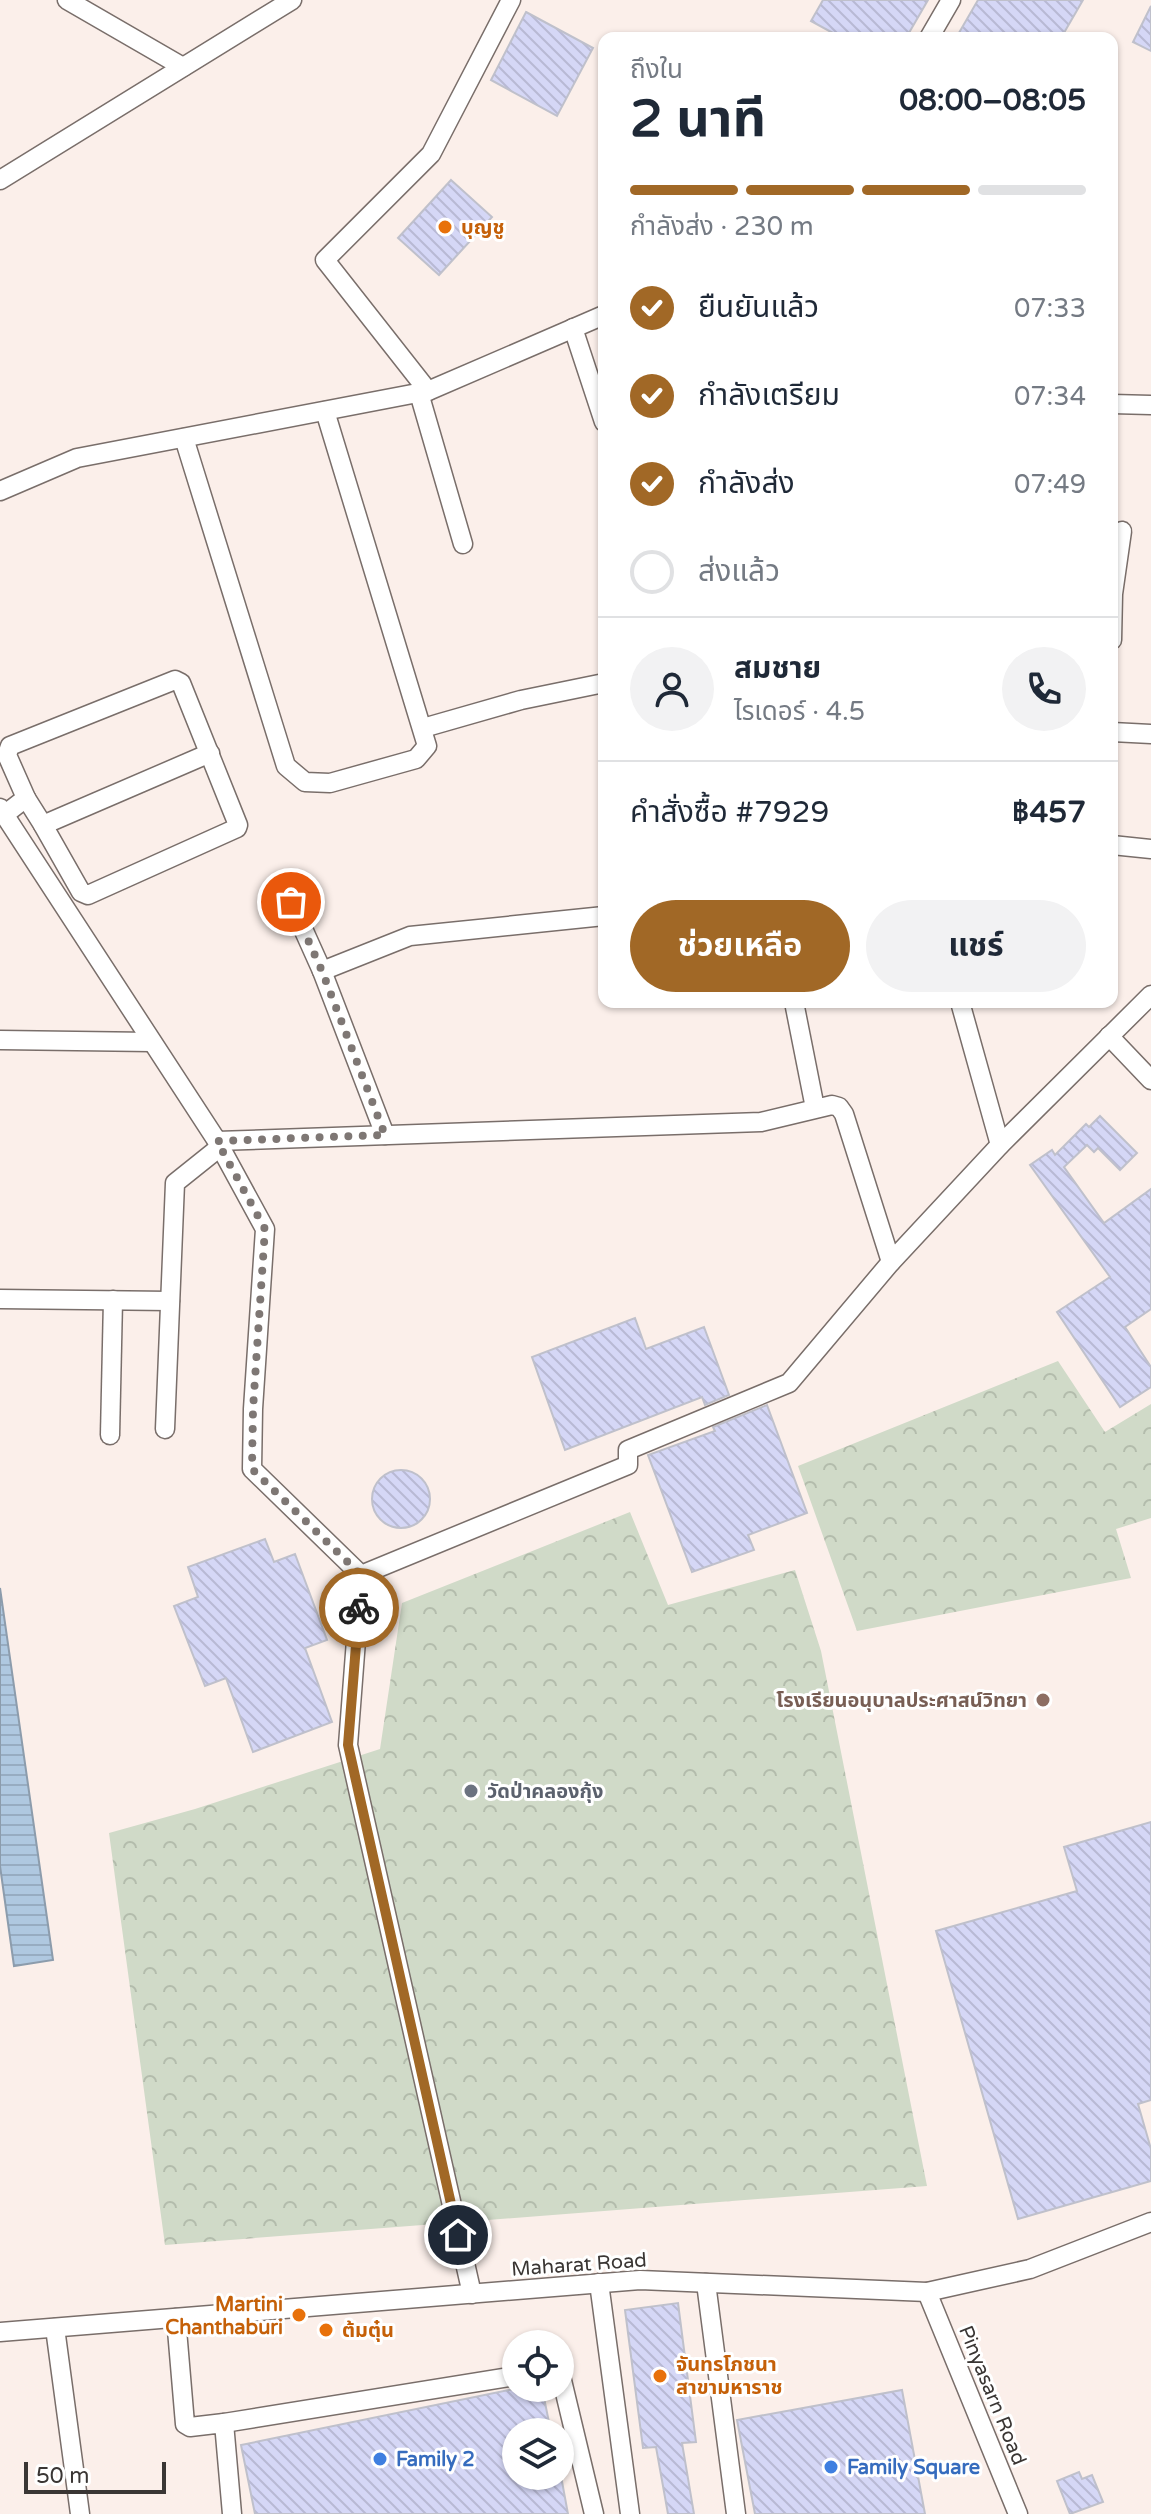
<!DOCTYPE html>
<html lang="th">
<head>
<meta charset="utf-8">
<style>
	:root { --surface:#fff; --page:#f2f2f3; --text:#1f2937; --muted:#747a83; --line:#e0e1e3; --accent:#a16826 }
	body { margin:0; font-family:"Varela Round","Noto Sans Thai",sans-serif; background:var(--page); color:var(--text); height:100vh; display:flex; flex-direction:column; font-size:30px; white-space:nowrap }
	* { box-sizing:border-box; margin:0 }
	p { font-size:26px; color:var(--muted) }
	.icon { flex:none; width:44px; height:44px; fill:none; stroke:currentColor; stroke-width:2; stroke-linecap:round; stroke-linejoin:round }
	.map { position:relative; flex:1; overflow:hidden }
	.side { position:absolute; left:598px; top:32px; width:520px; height:976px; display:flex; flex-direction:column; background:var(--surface); border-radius:16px; box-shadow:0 2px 6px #0004 }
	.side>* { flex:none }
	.fabs { position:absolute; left:502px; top:2330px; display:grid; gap:16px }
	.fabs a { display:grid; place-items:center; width:72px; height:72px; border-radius:50%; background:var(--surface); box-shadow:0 2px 6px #0004; font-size:40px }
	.scale { position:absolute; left:24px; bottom:20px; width:142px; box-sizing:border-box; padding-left:8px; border:4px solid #3a3634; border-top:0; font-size:22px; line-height:28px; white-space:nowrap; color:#3a3634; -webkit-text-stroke:6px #fff; paint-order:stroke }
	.pin { position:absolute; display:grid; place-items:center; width:68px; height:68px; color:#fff; margin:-34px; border:4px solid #fff; border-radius:50%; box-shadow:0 2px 8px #0007 }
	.courier { position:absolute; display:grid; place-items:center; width:80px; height:80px; margin:-40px; border:6px solid #a16826; border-radius:50%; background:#fff; color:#222; box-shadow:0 2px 10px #0007 }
	.overview em { font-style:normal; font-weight:700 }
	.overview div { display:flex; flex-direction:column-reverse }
	.overview { display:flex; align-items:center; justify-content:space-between; height:136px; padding:0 32px }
	h1 { font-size:52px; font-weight:700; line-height:60px }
	.bar { display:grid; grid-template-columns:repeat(4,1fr); gap:12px 8px; align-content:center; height:96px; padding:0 32px }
	.bar i { height:10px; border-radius:6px; background:var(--line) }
	.bar .active { background:var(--accent) }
	.bar p { grid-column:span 4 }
	.line { display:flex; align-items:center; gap:20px; padding:0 32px; border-top:2px solid var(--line) }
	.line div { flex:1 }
	.round { display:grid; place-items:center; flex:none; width:84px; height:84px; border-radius:42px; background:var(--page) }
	ol { padding:0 32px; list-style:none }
	li { display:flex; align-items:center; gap:24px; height:88px }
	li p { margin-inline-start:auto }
	li .icon { padding:8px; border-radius:50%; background:var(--accent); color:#fff; stroke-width:4 }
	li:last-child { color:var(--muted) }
	li i { width:44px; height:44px; border:4px solid var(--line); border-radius:50% }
	.button { display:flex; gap:16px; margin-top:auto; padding:16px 32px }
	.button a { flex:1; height:92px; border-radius:48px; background:var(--accent); color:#fff; font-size:32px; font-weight:700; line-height:92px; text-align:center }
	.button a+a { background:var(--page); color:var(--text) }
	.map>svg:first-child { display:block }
</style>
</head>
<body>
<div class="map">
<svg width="1151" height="2514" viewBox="0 0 1151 2514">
	<defs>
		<pattern id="forest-crowns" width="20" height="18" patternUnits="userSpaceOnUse" patternTransform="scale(2)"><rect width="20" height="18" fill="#d0dac8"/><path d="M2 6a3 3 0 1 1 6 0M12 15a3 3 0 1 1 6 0" fill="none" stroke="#b3bcac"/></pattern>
		<pattern id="water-rules" width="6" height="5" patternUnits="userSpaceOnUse" patternTransform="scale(2)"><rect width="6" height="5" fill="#afc8e0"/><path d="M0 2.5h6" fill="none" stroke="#97acc1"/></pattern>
		<pattern id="building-back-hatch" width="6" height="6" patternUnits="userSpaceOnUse" patternTransform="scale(2)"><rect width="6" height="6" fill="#d5d7f6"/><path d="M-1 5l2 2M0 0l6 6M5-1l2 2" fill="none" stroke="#b8b9d4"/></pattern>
	</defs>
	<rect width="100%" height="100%" fill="#fbefea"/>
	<g fill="url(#forest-crowns)">
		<polygon points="1058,1361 1105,1432 1151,1404 1151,1518 1116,1529 1131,1578 857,1631 798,1466"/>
		<polygon points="630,1512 668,1605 795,1570 821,1651 927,2186 165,2245 109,1833 195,1809 380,1749 402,1603"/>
	</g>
	<polygon fill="url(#water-rules)" stroke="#8c9cac" stroke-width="2" points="0,1588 53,1960 14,1966 0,1866"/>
	<g fill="url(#building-back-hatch)" stroke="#bfc0cb" stroke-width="2">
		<polygon points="823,0 928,0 906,38 842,38 811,21"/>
		<polygon points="978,0 1083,0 1061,38 956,38"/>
		<polygon points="1151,6 1151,51 1133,42"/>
		<polygon points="526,12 593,48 557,116 491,80"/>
		<polygon points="451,180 492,217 439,275 398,238"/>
		<polygon points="1100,1116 1137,1153 1120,1170 1098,1148 1094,1152 1087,1145 1064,1167 1104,1223 1151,1189 1151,1309 1125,1327 1151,1367 1151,1387 1120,1407 1057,1312 1110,1277 1030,1165 1052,1150 1055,1155 1086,1124 1089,1127"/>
		<polygon points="635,1318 646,1349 704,1327 729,1395 705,1405 702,1397 565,1450 532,1357"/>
		<polygon points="767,1405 807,1513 748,1535 754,1550 692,1572 648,1455 715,1431 713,1427"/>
		<circle cx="401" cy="1499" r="29"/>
		<polygon points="265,1539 274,1562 295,1554 327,1640 305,1648 332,1722 253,1752 226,1678 205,1686 174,1606 198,1597 188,1567"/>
		<polygon points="1151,1822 1151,2100 1138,2104 1151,2149 1151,2181 1018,2219 936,1931 1077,1891 1064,1847"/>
		<polygon points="678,2303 696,2442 682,2443 694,2514 668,2514 656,2447 643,2448 625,2310"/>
		<polygon points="519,2388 542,2388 551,2432 516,2432 516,2476 561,2476 568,2514 255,2514 241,2445"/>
		<polygon points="902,2390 925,2514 755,2514 737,2420"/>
		<polygon points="1079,2472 1082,2479 1092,2475 1103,2502 1070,2514 1057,2481"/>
	</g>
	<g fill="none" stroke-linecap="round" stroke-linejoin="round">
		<g stroke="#796e6a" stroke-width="21">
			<g id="minor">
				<polyline points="67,0 183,67"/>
				<polyline points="929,38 951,0"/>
				<polyline points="0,180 292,0"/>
				<polyline points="573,328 604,422"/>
				<polyline points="428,391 325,260 431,154 511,0"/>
				<polyline points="419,393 463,544"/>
				<polyline points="1112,404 1151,405"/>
				<polyline points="184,438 286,766 305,782 330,783 416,759 427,746 325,411"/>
				<polyline points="0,491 77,458 428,391 604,315"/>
				<polyline points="1112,640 1113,594 1122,531"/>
				<polyline points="423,728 521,700 604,683"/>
				<polyline points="1112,732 1151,734"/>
				<polyline points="26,798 43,825 210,753"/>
				<polyline points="0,808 217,1141 761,1122 832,1105 839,1107 844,1114 891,1262 1000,1145 1151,995"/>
				<polyline points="4,815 26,798 7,755 10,746 175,680 181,683 238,825 237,828 88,895 81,892 43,825"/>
				<polyline points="1112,845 1151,849"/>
				<polyline points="291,902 322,971 385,1135"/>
				<polyline points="322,971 410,936 604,916"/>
				<polyline points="794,1002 815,1108"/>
				<polyline points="960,1002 1000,1145"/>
				<polyline points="1109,1036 1151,1080"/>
				<polyline points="0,1040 152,1042"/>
				<polyline points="217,1141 265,1229 253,1409 252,1469 361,1575 628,1465 628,1450 789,1383 891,1262"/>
				<polyline points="0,1299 170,1301"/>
				<polyline points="165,1429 175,1183 220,1147"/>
				<polyline points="110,1435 113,1300"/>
				<polyline points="361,1575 348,1745 472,2294"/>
				<polyline points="599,2283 630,2514"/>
				<polyline points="706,2283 736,2514"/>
				<polyline points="927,2292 1018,2514"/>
				<polyline points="176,2318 185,2424 190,2427 224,2423 232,2514"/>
				<polyline points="55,2328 80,2514"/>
				<polyline points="0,2332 640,2280 927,2292 1030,2269 1151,2222"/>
				<polyline points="560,2372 594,2514"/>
				<polyline points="224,2423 516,2376"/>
			</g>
		</g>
		<use href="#minor" stroke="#fff" stroke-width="18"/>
	</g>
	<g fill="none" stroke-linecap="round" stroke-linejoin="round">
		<polyline stroke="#7e7774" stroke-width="8" stroke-dasharray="0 14.4" points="291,902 322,971 385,1135 217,1141 265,1229 253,1409 252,1469 361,1575 359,1608"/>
		<polyline stroke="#a16826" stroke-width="10" points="359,1608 348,1745 458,2235"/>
	</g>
	<g fill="#e8710a" stroke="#fff" stroke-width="3">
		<circle cx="445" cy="227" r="8"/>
		<circle cx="299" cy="2315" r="8"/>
		<circle cx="326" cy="2330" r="8"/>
		<circle cx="660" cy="2376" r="8"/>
	</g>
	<circle fill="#8d6e63" stroke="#fff" stroke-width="3" cx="1043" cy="1700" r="8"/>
	<circle fill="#6b7280" stroke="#fff" stroke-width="3" cx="471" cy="1791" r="8"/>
	<g fill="#3f7fe0" stroke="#fff" stroke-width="3">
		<circle cx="380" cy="2459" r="8"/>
		<circle cx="831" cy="2467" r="8"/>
	</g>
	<g text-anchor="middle" stroke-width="6" stroke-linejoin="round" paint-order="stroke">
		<g font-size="20" font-weight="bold" fill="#c56008" stroke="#fff" text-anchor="start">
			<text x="461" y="234">บุญชู</text>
			<text x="283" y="2311" text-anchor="end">Martini<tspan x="283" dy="23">Chanthaburi</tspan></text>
			<text x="342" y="2337">ต้มตุ๋น</text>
			<text x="676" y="2371">จันทรโภชนา<tspan x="676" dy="23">สาขามหาราช</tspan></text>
		</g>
		<g font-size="20" font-weight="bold" fill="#785e54" stroke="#fff" text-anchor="end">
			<text x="1027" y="1707">โรงเรียนอนุบาลประศาสน์วิทยา</text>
		</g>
		<g font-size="20" font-weight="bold" fill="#5b616d" stroke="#fff" text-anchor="start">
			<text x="487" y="1798">วัดป่าคลองกุ้ง</text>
		</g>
		<g font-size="20" fill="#3a3634" stroke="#fff">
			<text transform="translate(579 2264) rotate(-4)" y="7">Maharat Road</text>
			<text transform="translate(993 2395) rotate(68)" y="7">Pinyasarn Road</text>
		</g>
		<g font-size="20" font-weight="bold" fill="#366cbe" stroke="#fff" text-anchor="start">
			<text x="396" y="2466">Family 2</text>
			<text x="847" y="2474">Family Square</text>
		</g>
	</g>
</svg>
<div class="fabs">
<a><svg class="icon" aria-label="locate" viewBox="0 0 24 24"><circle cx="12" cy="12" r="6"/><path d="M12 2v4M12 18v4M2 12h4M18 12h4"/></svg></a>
<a><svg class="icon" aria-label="layers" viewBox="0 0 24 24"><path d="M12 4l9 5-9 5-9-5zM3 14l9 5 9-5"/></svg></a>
</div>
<div class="scale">50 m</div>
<div class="pin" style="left:291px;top:902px;background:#ea580c"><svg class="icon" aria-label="bag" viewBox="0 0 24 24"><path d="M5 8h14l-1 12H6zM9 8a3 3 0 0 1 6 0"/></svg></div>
<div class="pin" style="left:458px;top:2235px;background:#1f2937"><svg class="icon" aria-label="home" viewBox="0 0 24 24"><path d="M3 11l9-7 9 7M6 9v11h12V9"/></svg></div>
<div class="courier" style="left:359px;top:1608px"><svg class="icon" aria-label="bike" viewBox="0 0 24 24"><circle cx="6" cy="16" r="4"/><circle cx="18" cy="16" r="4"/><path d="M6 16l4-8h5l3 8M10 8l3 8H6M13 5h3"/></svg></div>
<section class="side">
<div class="overview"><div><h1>2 นาที</h1><p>ถึงใน</p></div><em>08:00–08:05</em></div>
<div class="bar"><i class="active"></i><i class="active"></i><i class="active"></i><i></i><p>กำลังส่ง · 230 m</p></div>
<ol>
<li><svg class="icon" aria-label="check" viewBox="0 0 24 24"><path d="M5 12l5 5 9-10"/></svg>ยืนยันแล้ว<p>07:33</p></li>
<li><svg class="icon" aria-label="check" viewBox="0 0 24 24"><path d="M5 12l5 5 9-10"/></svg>กำลังเตรียม<p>07:34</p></li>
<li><svg class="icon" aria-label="check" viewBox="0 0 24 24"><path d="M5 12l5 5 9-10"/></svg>กำลังส่ง<p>07:49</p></li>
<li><i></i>ส่งแล้ว</li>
</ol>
<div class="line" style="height:144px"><a class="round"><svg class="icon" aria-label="person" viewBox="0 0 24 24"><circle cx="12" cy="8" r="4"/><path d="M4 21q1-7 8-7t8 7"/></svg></a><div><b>สมชาย</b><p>ไรเดอร์ · 4.5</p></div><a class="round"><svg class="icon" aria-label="phone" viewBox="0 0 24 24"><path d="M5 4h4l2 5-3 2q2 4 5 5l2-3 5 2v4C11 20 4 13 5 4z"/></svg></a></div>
<div class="line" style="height:104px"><div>คำสั่งซื้อ #7929</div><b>฿457</b></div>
<div class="button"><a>ช่วยเหลือ</a><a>แชร์</a></div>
</section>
</div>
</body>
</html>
